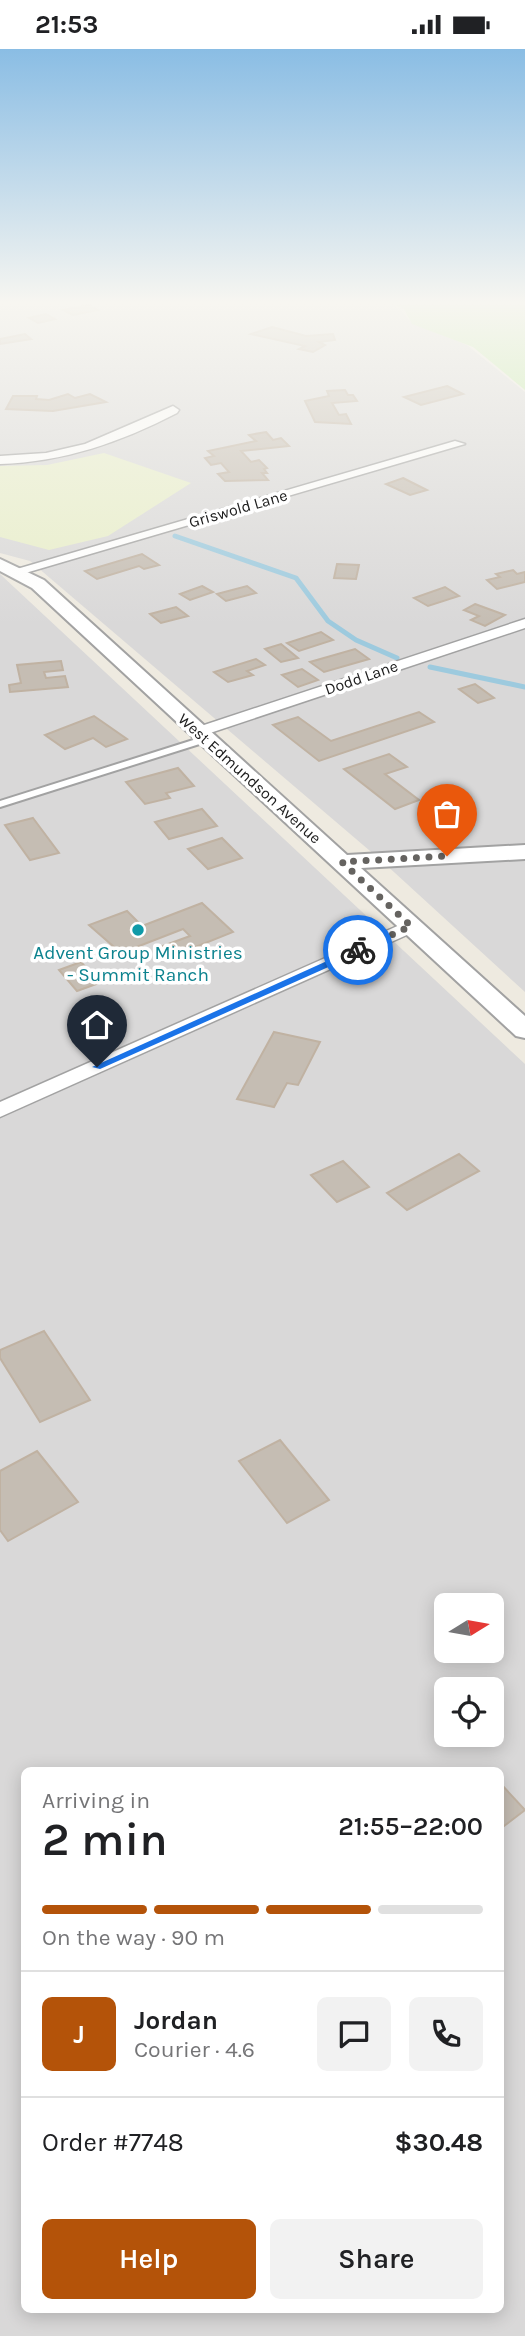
<!DOCTYPE html>
<html lang="en">
<head>
<meta charset="utf-8">
<style>
	:root { --surface:#fff; --page:#f2f2f2; --text:#202124; --muted:#757577; --line:#e0e0e0; --accent:#b45309 }
	body { margin:0; font-family:Karla,sans-serif; background:var(--page); color:var(--text); height:100vh; display:flex; flex-direction:column; font-size:26px; white-space:nowrap }
	* { box-sizing:border-box; margin:0 }
	p { font-size:23px; color:var(--muted) }
	.icon { flex:none; width:38px; height:38px; fill:none; stroke:currentColor; stroke-width:2; stroke-linecap:round; stroke-linejoin:round }
	.map { position:relative; flex:1; overflow:hidden }
	.panel { position:absolute; left:21px; top:1718px; width:483px; height:546px; display:flex; flex-direction:column; background:var(--surface); border-radius:10px; box-shadow:0 4px 18px #0003 }
	.panel>* { flex:none }
	.needle { width:46px; rotate:79deg }
	.buttons { position:absolute; left:434px; top:1544px; display:grid; gap:14px }
	.buttons a { display:grid; place-items:center; width:70px; height:70px; border-radius:10px; background:var(--surface); box-shadow:0 4px 18px #0003; font-size:35px }
	.pin { position:absolute; display:grid; place-items:center; width:60px; height:60px; color:#fff; margin:-72px -30px; border-radius:50% 50% 50% 0; rotate:-45deg; box-shadow:0 0 7px #0007 }
	.pin .icon { rotate:45deg }
	.courier { position:absolute; display:grid; place-items:center; width:70px; height:70px; margin:-35px; border:5px solid #1a73e8; border-radius:50%; background:#fff; color:#222; box-shadow:0 2px 9px #0007 }
	.headline em { font-style:normal; font-weight:600 }
	.headline div { display:flex; flex-direction:column-reverse }
	.headline { display:flex; align-items:center; justify-content:space-between; height:119px; padding:0 21px }
	h1 { font-size:46px; font-weight:600; line-height:52px }
	.bar { display:grid; grid-template-columns:repeat(4,1fr); gap:10px 7px; align-content:center; height:84px; padding:0 21px }
	.bar i { height:9px; border-radius:5px; background:var(--line) }
	.bar .current { background:var(--accent) }
	.bar p { grid-column:span 4 }
	.line { display:flex; align-items:center; gap:18px; padding:0 21px; border-top:2px solid var(--line) }
	.line div { flex:1 }
	.round { display:grid; place-items:center; flex:none; width:74px; height:74px; border-radius:10px; background:var(--page) }
	.action { display:flex; gap:14px; margin-top:auto; padding:14px 21px }
	.action a { flex:1; height:80px; border-radius:10px; background:var(--accent); color:#fff; font-size:28px; font-weight:600; line-height:80px; text-align:center }
	.action a+a { background:var(--page); color:var(--text) }
	.status { display:flex; justify-content:space-between; align-items:center; height:49px; padding:0 35px; background:var(--surface); direction:ltr }
	.status svg { height:19px; fill:currentColor }
	.map>svg:first-child { display:block }
</style>
</head>
<body>
<div class="status"><b>21:53</b><svg viewBox="0 0 49 12"><path d="M0 12V9h3v3zM5 12V6h3v6zM10 12V3h3v9zM15 12V0h3v12zM26 1h20v11H26zM47 4h2v5h-2z"/></svg></div>
<div class="map">
<svg width="525" height="2287" viewBox="0 0 525 2287">
	<rect width="100%" height="100%" fill="#eeeae0"/>
	<g fill="#d9d8d8" fill-rule="evenodd">
		<polygon points="0,256 393,256 399,259 412,274 467,296 525,343 525,943 383,813 30,512 0,504"/>
		<path d="M0 525 525 1015V2287H0ZM446 1556H492V1601H446ZM446 1640H492V1685H446ZM24 1722H500V2261H24Z"/>
	</g>
	<polygon fill="#e8eec9" points="104,404 191,434 108,487 49,501 0,488 0,417 47,416"/>
	<polygon fill="#c0eca2" points="395,256 525,256 525,341 473,298 412,275 404,260"/>
	<g fill="none" stroke-linecap="round" stroke-linejoin="round">
		<g stroke="#9dcade" stroke-width="5">
			<polyline points="175,487 296,529 328,572 356,591 397,609"/>
			<polyline points="430,618 525,638"/>
		</g>
	</g>
	<g fill="#c5bdb3" stroke="#c0b2a2" stroke-width="2">
		<polygon points="89,256 98,261 73,266 63,261"/>
		<polygon points="46,265 55,270 38,274 29,269"/>
		<polygon points="272,278 306,287 333,285 335,291 319,293 325,296 313,303 299,300 305,297 251,285"/>
		<polygon points="25,285 31,290 0,295 0,290"/>
		<polygon points="447,337 463,345 421,356 404,348"/>
		<polygon points="345,341 348,346 353,346 357,352 332,354 339,366 346,365 351,375 315,373 305,352 329,347 327,342"/>
		<polygon points="68,345 75,349 90,345 106,353 53,362 6,360 13,347 37,347 36,350 49,351"/>
		<polygon points="266,383 273,391 281,389 289,397 241,402 251,413 259,411 267,419 264,420 267,424 262,424 268,431 225,432 218,425 229,423 221,414 211,416 205,409 214,407 208,402 256,392 249,386"/>
		<polygon points="403,429 427,441 410,446 386,435"/>
		<polygon points="142,505 159,516 144,520 139,517 97,530 85,522"/>
		<polygon points="337,515 359,516 356,530 334,529"/>
		<polygon points="513,521 517,525 525,523 525,533 497,540 487,531 500,528 496,525"/>
		<polygon points="202,537 213,543 190,551 180,545"/>
		<polygon points="247,537 256,544 226,552 217,545"/>
		<polygon points="445,538 459,547 428,557 414,549"/>
		<polygon points="475,555 505,566 485,577 471,571 479,567 464,561"/>
		<polygon points="176,558 188,567 161,574 150,565"/>
		<polygon points="321,583 333,591 299,602 287,594"/>
		<polygon points="281,595 298,609 281,613 265,600"/>
		<polygon points="355,600 369,610 324,623 310,613"/>
		<polygon points="256,610 265,616 247,622 253,626 228,633 214,623"/>
		<polygon points="61,612 63,621 44,623 46,629 65,627 68,638 10,643 9,636 21,634 17,616"/>
		<polygon points="302,620 318,631 298,638 282,626"/>
		<polygon points="475,635 494,649 478,654 459,640"/>
		<polygon points="419,663 434,673 319,712 273,676 298,668 331,692"/>
		<polygon points="94,667 127,690 106,698 93,689 65,700 45,686"/>
		<polygon points="389,705 407,718 385,725 419,751 395,760 344,720"/>
		<polygon points="178,719 194,737 166,744 170,749 145,755 126,733"/>
		<polygon points="202,760 217,777 169,790 155,773"/>
		<polygon points="33,769 59,804 30,811 5,776"/>
		<polygon points="222,789 242,809 208,820 188,800"/>
		<polygon points="202,854 233,883 173,907 163,897 190,887 183,880 121,904 89,876 127,862 142,877"/>
		<polygon points="81,913 99,934 77,942 59,921"/>
		<polygon points="274,983 320,993 298,1036 287,1034 274,1058 237,1050"/>
		<polygon points="459,1105 479,1122 407,1161 387,1144"/>
		<polygon points="343,1112 369,1138 337,1153 311,1126"/>
		<polygon points="44,1282 90,1351 40,1373 0,1309 0,1301"/>
		<polygon points="280,1391 329,1451 287,1474 239,1412"/>
		<polygon points="37,1402 78,1453 8,1492 0,1481 0,1422"/>
		<polygon points="500,1734 525,1761 500,1780"/>
	</g>
	<g fill="none" stroke-linecap="round" stroke-linejoin="round">
		<g stroke="#a2a2a2" stroke-width="4">
			<polygon id="service" points="206,687 210,690 209,692 0,758 0,752"/>
		</g>
		<g stroke="#a2a2a2" stroke-width="3">
			<g id="minor">
				<path d="M173 357 179 361 177 364C121 393 64 413 0 415V407L46 404 85 395Z"/>
				<polygon points="455,392 465,395 22,525 10,522"/>
				<polygon points="525,570 525,579 204,686 192,686 190,683 192,680"/>
				<polygon points="411,871 418,873 421,877 418,881 0,1068 0,1053"/>
			</g>
		</g>
		<g stroke="#a2a2a2" stroke-width="4">
			<polygon id="tertiary" points="0,510 44,531 347,806 525,796 525,810 361,819 525,967 525,989 516,987 32,539 0,522"/>
		</g>
		<use href="#service" fill="#fff" fill-rule="evenodd"/>
		<use href="#minor" fill="#fff" fill-rule="evenodd"/>
		<use href="#tertiary" fill="#fff" fill-rule="evenodd"/>
	</g>
	<linearGradient id="sky" x2="0" y2="1"><stop stop-color="#8abde4"/><stop offset="0.44" stop-color="#f7f6f1"/><stop offset="1" stop-color="#f7f6f1" stop-opacity="0"/></linearGradient>
	<rect width="525" height="576" fill="url(#sky)"/>
	<polygon fill="#1a73e8" points="358,898 362,903 100,1020 92,1018"/>
	<g fill="none" stroke-linecap="round" stroke-linejoin="round">
		<polyline stroke="#656360" stroke-width="7" stroke-dasharray="0 12.6" points="358,901 411,877 342,813 447,807"/>
	</g>
	<circle fill="#0f9aa8" stroke="#fff" stroke-width="2.5" cx="138" cy="881" r="7"/>
	<g text-anchor="middle" stroke-width="7" stroke-linejoin="round" paint-order="stroke">
		<g font-size="16" fill="#1b1b1b" stroke="#fff">
			<text transform="translate(238 459) rotate(-16)" y="6">Griswold Lane</text>
			<text transform="translate(361 628) rotate(-19)" y="6">Dodd Lane</text>
			<text transform="translate(250 729) rotate(42)" y="6">West Edmundson Avenue</text>
		</g>
		<g font-size="19" fill="#0d838f" stroke="#fff">
			<text x="138" y="910">Advent Group Ministries<tspan x="138" dy="22">- Summit Ranch</tspan></text>
		</g>
	</g>
</svg>
<div class="buttons">
<a><svg class="needle" viewBox="-14 -14 28 28"><path d="M0-13l5 13h-10z" fill="#e53935"/><path d="M0 13l5-13h-10z" fill="#757577"/></svg></a>
<a><svg class="icon" aria-label="locate" viewBox="0 0 24 24"><circle cx="12" cy="12" r="6"/><path d="M12 2v4M12 18v4M2 12h4M18 12h4"/></svg></a>
</div>
<div class="pin" style="left:447px;top:807px;background:#ea580c"><svg class="icon" aria-label="bag" viewBox="0 0 24 24"><path d="M5 8h14l-1 12H6zM9 8a3 3 0 0 1 6 0"/></svg></div>
<div class="pin" style="left:97px;top:1018px;background:#1f2937"><svg class="icon" aria-label="home" viewBox="0 0 24 24"><path d="M3 11l9-7 9 7M6 9v11h12V9"/></svg></div>
<div class="courier" style="left:358px;top:901px"><svg class="icon" aria-label="bike" viewBox="0 0 24 24"><circle cx="6" cy="16" r="4"/><circle cx="18" cy="16" r="4"/><path d="M6 16l4-8h5l3 8M10 8l3 8H6M13 5h3"/></svg></div>
<section class="panel">
<div class="headline"><div><h1>2 min</h1><p>Arriving in</p></div><em>21:55–22:00</em></div>
<div class="bar"><i class="current"></i><i class="current"></i><i class="current"></i><i></i><p>On the way · 90 m</p></div>
<div class="line" style="height:126px"><b class="round" style="background:var(--accent);color:#fff">J</b><div><b>Jordan</b><p>Courier · 4.6</p></div><a class="round"><svg class="icon" aria-label="chat" viewBox="0 0 24 24"><path d="M4 5h16v11H9l-5 4z"/></svg></a><a class="round"><svg class="icon" aria-label="phone" viewBox="0 0 24 24"><path d="M5 4h4l2 5-3 2q2 4 5 5l2-3 5 2v4C11 20 4 13 5 4z"/></svg></a></div>
<div class="line" style="height:91px"><div>Order #7748</div><b>$30.48</b></div>
<div class="action"><a>Help</a><a>Share</a></div>
</section>
</div>
</body>
</html>
